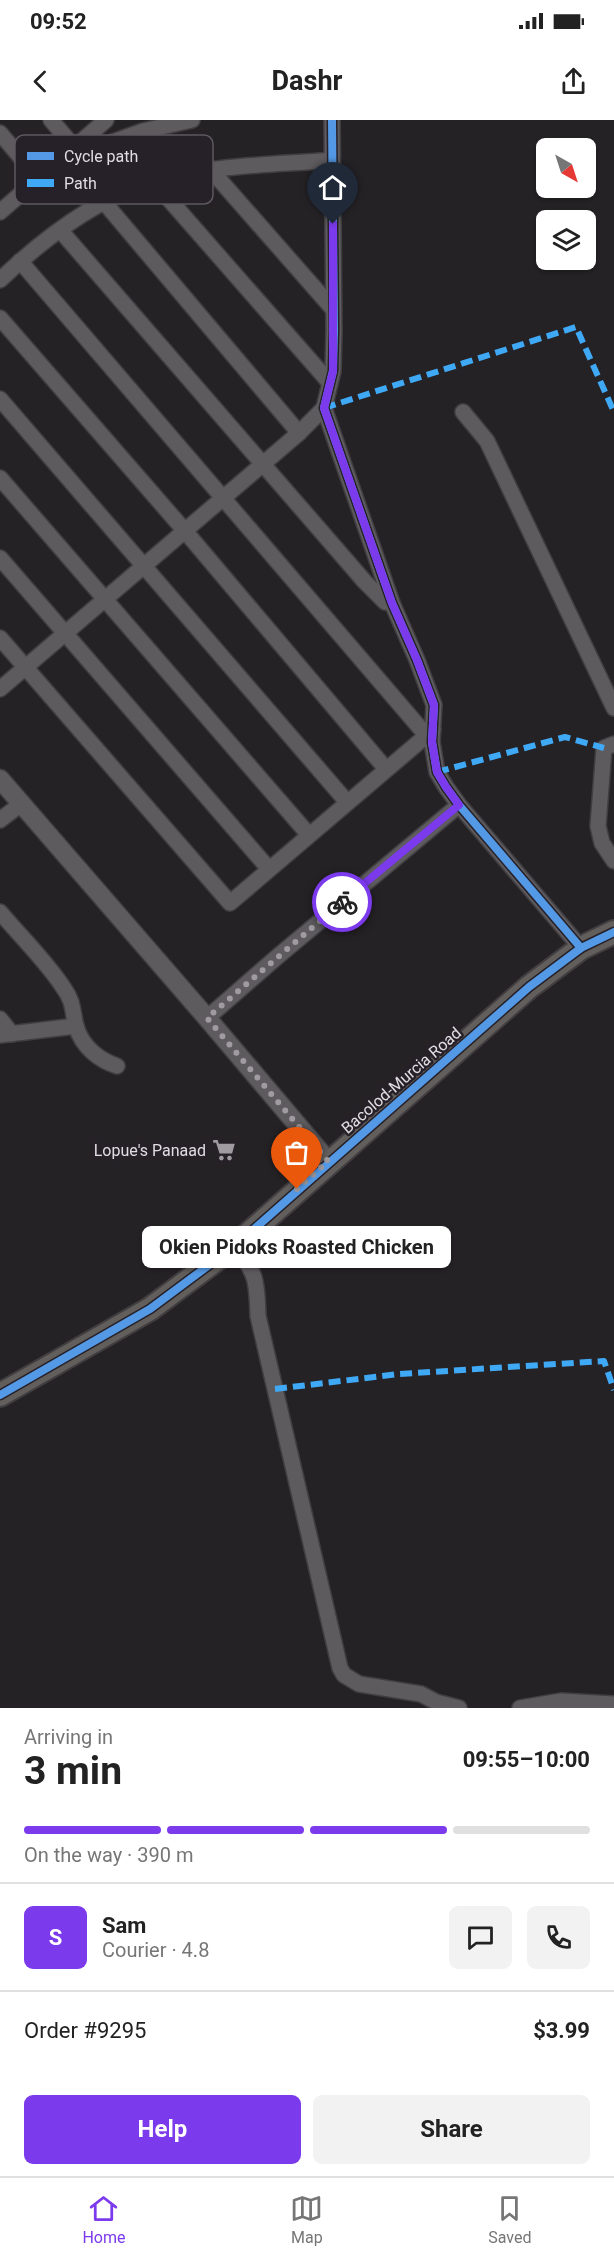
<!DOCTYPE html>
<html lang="en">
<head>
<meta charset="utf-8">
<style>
	:root { --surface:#fff; --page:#f2f2f2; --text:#222; --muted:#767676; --line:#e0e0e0; --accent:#7c3aed }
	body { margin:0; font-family:Roboto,sans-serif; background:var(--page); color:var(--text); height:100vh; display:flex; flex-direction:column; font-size:22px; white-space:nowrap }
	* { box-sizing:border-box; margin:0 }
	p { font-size:20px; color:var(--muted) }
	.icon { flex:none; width:33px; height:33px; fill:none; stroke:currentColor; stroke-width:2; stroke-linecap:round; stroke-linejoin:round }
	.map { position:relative; height:1588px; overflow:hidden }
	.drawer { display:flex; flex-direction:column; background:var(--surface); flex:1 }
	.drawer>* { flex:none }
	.needle { width:39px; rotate:141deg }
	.tools { position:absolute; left:536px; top:18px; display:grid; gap:12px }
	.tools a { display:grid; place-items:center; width:60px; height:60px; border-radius:9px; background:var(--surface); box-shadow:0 2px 4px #0004; font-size:30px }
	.pin { position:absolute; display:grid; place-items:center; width:51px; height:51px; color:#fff; margin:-62px -26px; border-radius:50% 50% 50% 0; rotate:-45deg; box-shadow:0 0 6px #0007 }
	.pin .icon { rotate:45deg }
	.courier { position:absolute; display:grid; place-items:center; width:60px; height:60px; margin:-30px; border:4px solid #7c3aed; border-radius:50%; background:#fff; color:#222; box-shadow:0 2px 8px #0007 }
	.bubble { position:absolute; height:42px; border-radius:9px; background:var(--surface); box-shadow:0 2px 4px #0004; font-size:20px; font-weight:700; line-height:42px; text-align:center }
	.head em { font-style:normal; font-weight:700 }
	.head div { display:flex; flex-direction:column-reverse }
	.head { display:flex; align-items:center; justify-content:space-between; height:102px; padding:0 24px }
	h1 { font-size:39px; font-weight:700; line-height:45px }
	.bar { display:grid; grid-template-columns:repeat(4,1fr); gap:9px 6px; align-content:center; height:72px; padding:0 24px }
	.bar i { height:8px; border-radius:4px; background:var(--line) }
	.bar .on { background:var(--accent) }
	.bar p { grid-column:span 4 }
	.line { display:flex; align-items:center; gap:15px; padding:0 24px; border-top:2px solid var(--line) }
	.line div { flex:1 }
	.round { display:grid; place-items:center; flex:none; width:63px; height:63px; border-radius:9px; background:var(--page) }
	.primary-button { display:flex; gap:12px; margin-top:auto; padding:12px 24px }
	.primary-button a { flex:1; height:69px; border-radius:9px; background:var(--accent); color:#fff; font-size:24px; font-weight:700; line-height:69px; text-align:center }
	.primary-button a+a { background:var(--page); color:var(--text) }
	.status { display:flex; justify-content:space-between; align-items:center; height:42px; padding:0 30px; background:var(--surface); direction:ltr }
	.status svg { height:16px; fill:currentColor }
	header { display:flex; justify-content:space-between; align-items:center; height:78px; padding:0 24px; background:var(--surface); font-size:27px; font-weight:700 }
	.menu { display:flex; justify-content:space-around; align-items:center; height:84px; border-top:2px solid var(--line); background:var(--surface); font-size:16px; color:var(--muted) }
	.menu a { display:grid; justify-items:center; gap:3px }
	.menu .on { color:var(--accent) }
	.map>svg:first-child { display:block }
</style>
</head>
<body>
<div class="status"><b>09:52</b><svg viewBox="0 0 49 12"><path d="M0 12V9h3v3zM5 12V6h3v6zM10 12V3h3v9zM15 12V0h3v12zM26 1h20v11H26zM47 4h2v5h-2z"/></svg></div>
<header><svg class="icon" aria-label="back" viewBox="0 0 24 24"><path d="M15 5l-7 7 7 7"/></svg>Dashr<svg class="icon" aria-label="share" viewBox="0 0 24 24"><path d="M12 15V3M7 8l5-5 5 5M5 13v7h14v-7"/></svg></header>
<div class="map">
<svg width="614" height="1588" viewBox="0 0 614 1588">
	<rect width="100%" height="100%" fill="#252226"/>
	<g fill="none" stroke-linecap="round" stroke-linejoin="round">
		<g stroke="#403e41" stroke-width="18">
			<g id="minor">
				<polyline points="51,0 75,28"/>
				<polyline points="332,0 334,210 333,251 324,288 392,483 417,540 434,585 432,622 437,652 446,667 459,685 581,828"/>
				<polyline points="0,13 39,59"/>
				<polyline points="66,39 143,11 192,0"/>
				<polyline points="211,50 333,189"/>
				<polyline points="153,61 330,263"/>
				<polyline points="104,82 299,313"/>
				<polyline points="0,92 106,0"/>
				<polyline points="60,110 365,462 385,482 392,483"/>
				<polyline points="20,141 426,615"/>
				<path d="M0 160C43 119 96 78 154 61 209 45 274 45 332 40"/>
				<polyline points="0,198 185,411 386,649"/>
				<polyline points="0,279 347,682"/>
				<polyline points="463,292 487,321 614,588"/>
				<polyline points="0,358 309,715"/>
				<polyline points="0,438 269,749"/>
				<polyline points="0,518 230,783 433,610"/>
				<polyline points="0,569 299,313 324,288"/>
				<polyline points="614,624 604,628 598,706 602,723 614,741"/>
				<polyline points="0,700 21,684"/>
				<path d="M0 792C21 817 45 840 63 867 74 882 72 890 76 906 82 927 99 940 117 946"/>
				<polyline points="207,898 277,837 459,685"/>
				<polyline points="0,899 12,914"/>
				<polyline points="0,915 76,906"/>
				<path d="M236 1125C256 1155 257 1159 258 1196L340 1548 344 1555 359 1564 421 1574 436 1582 459 1588"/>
				<polyline points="520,1588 561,1581 614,1584"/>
			</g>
		</g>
		<g stroke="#403e41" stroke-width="21">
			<polyline id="tertiary" points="0,659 207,898 328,1041"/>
		</g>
		<g stroke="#403e41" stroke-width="26">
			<polyline id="primary" points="0,1275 150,1189 236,1125 529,867 581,828 614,812"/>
		</g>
		<use href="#minor" stroke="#5e5b5f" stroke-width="15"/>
		<use href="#tertiary" stroke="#5e5b5f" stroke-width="18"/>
		<use href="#primary" stroke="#625e5c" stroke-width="22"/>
		<g stroke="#3fa9f5" stroke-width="6" stroke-dasharray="12 6" stroke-linecap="butt">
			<polyline points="324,288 576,207 614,292"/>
			<polyline points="437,652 565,617 604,628"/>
			<polyline points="275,1269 399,1254 604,1241 614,1270"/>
		</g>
		<g stroke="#262028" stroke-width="11">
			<g id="cycleway">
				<polyline points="332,0 334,210 333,251 324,288 392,483 417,540 434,585 432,622 437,652 446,667 459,685 581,828"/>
				<polyline points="0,1275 150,1189 236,1125 529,867 581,828 614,812"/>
			</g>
		</g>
		<use href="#cycleway" stroke="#5399e6" stroke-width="8"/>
	</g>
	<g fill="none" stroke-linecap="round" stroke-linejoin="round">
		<polyline stroke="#9f9ba0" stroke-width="6" stroke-dasharray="0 10.8" points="297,1069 328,1041 207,898 342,782"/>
		<polyline stroke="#7c3aed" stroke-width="8" points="333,104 333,251 324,288 392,483 417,540 434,585 432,622 437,652 446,667 459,685 342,782"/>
	</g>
	<defs>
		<g id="supermarket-bare" transform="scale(1.8)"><path d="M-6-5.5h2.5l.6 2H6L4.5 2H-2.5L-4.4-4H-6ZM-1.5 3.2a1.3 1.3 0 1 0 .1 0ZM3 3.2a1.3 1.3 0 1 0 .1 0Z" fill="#9f9ba0" stroke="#262028" stroke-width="2.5" paint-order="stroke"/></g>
	</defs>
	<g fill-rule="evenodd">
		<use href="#supermarket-bare" x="224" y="1030"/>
	</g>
	<g text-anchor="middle" stroke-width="5" stroke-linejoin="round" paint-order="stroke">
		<g font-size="16" fill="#e0dce2" stroke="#262028">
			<text transform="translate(401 960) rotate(-41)" y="6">Bacolod-Murcia Road</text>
		</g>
		<g font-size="16" fill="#e0dce2" stroke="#262028" text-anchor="end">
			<text x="206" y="1036">Lopue's Panaad</text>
		</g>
	</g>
	<rect x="15" y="15" width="198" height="69" rx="9" fill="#262028" stroke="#5e5860" stroke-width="1.5"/>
	<rect x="27" y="32" width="27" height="8" fill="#5399e6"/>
	<rect x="27" y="59" width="27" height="8" fill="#3fa9f5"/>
	<g font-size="16" fill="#e0dce2">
		<text x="64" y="42">Cycle path</text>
		<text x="64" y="69">Path</text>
	</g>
</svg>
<div class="tools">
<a><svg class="needle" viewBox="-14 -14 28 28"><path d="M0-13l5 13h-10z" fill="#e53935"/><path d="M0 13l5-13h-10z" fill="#767676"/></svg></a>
<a><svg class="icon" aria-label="layers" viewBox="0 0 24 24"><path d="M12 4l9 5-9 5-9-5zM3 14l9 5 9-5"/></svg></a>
</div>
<div class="pin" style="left:297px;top:1069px;background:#ea580c"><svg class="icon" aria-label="bag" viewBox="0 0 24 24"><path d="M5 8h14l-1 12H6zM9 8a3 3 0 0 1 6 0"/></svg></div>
<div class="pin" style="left:333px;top:104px;background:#1f2937"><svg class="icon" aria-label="home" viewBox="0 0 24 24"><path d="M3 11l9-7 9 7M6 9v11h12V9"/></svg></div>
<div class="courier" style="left:342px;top:782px"><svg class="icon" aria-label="bike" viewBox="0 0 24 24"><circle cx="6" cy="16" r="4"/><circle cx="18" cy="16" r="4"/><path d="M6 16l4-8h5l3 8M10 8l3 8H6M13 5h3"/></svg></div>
<div class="bubble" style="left:142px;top:1106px;width:309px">Okien Pidoks Roasted Chicken</div>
</div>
<section class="drawer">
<div class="head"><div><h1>3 min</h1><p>Arriving in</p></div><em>09:55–10:00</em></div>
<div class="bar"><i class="on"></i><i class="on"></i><i class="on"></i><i></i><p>On the way · 390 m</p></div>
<div class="line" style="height:108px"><b class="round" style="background:var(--accent);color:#fff">S</b><div><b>Sam</b><p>Courier · 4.8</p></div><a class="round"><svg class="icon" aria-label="chat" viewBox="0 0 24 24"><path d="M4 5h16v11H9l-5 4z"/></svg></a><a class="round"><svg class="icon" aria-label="phone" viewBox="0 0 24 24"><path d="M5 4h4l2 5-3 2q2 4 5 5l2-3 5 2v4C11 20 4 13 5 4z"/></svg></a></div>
<div class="line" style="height:78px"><div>Order #9295</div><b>$3.99</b></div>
<div class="primary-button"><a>Help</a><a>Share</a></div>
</section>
<nav class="menu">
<a class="on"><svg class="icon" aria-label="home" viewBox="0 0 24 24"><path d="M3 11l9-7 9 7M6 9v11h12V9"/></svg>Home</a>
<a><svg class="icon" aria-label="map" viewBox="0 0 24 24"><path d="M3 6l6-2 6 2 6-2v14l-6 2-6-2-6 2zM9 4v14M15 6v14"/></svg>Map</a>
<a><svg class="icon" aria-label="saved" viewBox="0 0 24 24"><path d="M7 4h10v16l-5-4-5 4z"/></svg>Saved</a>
</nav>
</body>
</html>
